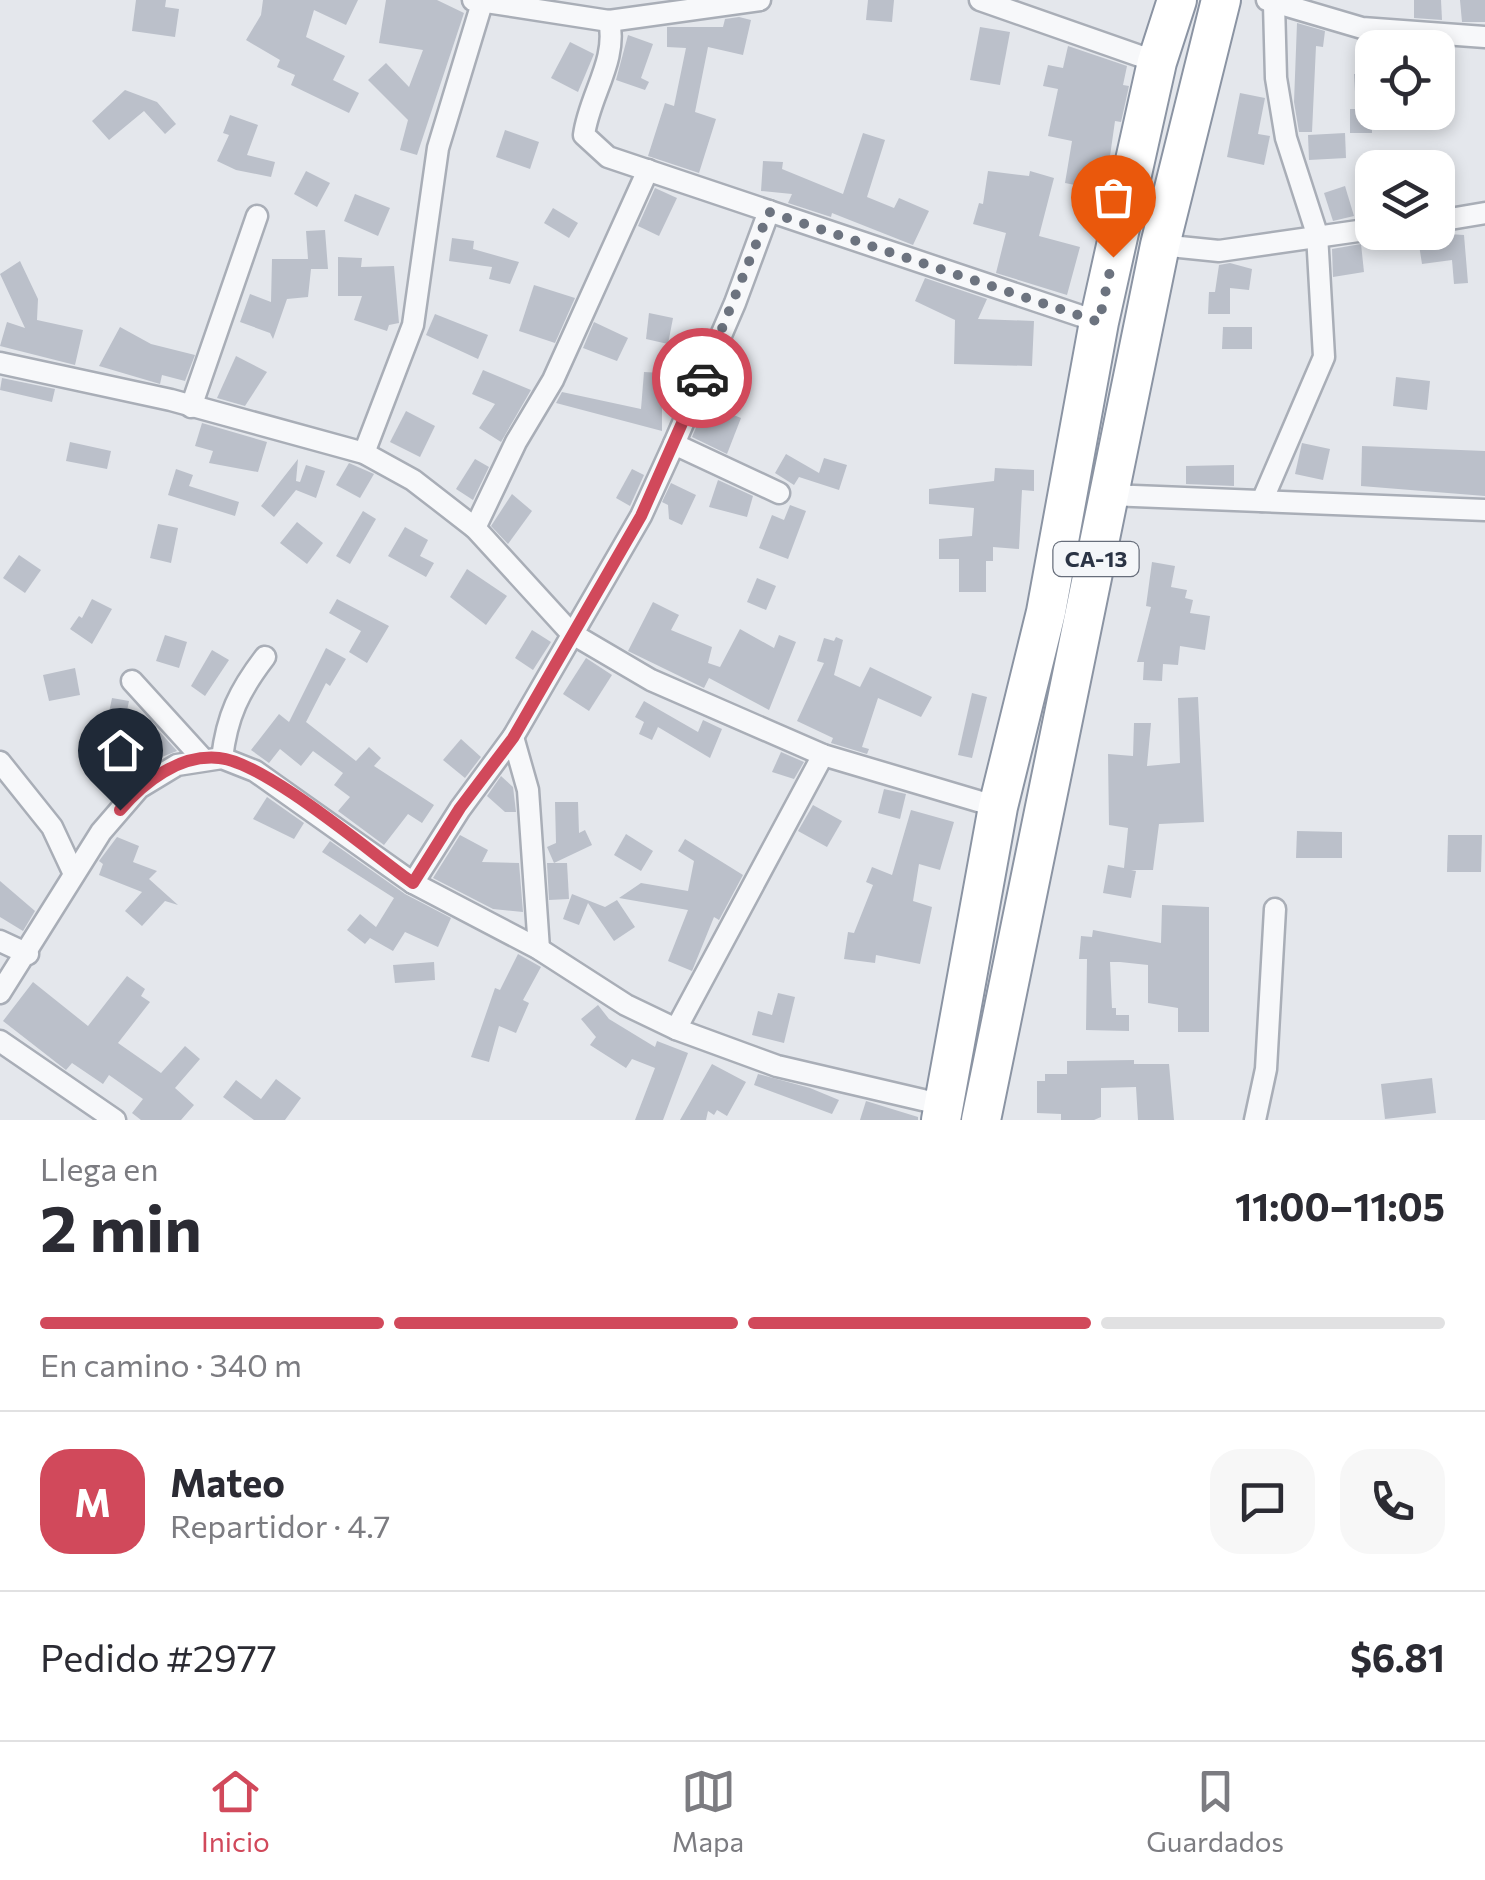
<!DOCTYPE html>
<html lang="es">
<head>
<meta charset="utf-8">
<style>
	:root { --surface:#fff; --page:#f7f7f7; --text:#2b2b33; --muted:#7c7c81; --line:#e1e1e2; --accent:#d1495b }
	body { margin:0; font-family:Commissioner,sans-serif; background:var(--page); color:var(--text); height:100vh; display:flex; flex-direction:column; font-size:38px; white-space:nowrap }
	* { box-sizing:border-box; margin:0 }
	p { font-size:32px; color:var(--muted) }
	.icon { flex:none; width:55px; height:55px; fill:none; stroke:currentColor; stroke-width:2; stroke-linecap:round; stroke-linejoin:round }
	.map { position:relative; height:1120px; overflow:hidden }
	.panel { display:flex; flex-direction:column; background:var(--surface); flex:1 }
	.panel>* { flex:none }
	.tools { position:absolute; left:1355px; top:30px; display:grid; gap:20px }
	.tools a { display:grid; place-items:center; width:100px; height:100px; border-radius:20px; background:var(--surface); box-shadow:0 5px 15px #0003; font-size:50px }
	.pin { position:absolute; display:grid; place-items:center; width:85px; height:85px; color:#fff; margin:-102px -42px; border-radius:50% 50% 50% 0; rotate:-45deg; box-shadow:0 0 10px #0007 }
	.pin .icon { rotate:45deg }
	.courier { position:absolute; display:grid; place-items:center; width:100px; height:100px; margin:-50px; border:8px solid #d1495b; border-radius:50%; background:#fff; color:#222; box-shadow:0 2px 12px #0007 }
	.headline em { font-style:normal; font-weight:700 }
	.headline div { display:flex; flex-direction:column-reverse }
	.headline { display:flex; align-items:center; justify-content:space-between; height:170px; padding:0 40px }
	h1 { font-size:65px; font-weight:700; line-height:75px }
	.bar { display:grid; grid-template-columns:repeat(4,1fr); gap:15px 10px; align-content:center; height:120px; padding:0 40px }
	.bar i { height:12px; border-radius:8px; background:var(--line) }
	.bar .active { background:var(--accent) }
	.bar p { grid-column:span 4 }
	.line { display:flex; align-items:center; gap:25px; padding:0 40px; border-top:2px solid var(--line) }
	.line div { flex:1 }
	.round { display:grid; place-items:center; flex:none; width:105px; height:105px; border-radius:30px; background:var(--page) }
	.tab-bar { display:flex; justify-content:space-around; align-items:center; height:140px; border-top:2px solid var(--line); background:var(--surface); font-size:28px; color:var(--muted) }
	.tab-bar a { display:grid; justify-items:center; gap:5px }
	.tab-bar .active { color:var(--accent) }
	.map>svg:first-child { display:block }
</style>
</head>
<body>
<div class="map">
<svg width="1485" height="1120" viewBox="0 0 1485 1120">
	<rect width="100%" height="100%" fill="#e4e7ec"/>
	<g fill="#bbc0ca">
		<polygon points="136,0 166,0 165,7 179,9 175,37 132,31"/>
		<polygon points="263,0 358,0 346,25 314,10 306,37 345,56 333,80 359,93 349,113 291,85 295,75 277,67 280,60 246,40 261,15"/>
		<polygon points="386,0 437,0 464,13 417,155 400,150 408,120 368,80 386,63 409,87 423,50 379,43"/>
		<polygon points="868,0 894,0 892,22 866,20"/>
		<polygon points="1414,0 1441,0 1442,20 1414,18"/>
		<polygon points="1460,0 1485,0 1485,22 1462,22"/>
		<polygon points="739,17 751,20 743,55 708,47 695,112 716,119 699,173 648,156 665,103 674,106 686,48 667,47 667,27 723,27 725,19"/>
		<polygon points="1297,23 1325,31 1323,47 1316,46 1312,132 1299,132 1294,102"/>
		<polygon points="980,27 1010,32 1000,85 970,80"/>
		<polygon points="628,35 653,44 641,78 649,82 645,90 616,80"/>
		<polygon points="570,42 594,54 578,92 551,78"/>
		<polygon points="1068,46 1127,66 1123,85 1129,86 1121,122 1115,121 1105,191 1065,183 1072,141 1048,136 1058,89 1043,86 1048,65 1063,68"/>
		<polygon points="1372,73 1372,133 1350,133 1350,109 1356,109 1354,74"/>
		<polygon points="125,90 157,102 176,124 165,134 144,111 109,140 92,121"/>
		<polygon points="1240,93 1265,98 1258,134 1270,136 1264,165 1227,157"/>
		<polygon points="230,115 258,125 247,155 275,162 271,177 236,170 217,161 229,135 223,133"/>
		<polygon points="505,130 539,142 530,169 496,157"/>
		<polygon points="863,133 885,140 867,197 894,208 899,198 929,211 913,245 832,213 831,217 788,203 792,194 761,191 763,161 783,162 782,169 843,194"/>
		<polygon points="1345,133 1346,158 1309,160 1308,135"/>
		<polygon points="306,171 330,183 317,207 294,194"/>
		<polygon points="988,171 1029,176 1030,171 1054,178 1039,236 1080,247 1067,295 996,273 1006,233 973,224 979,203 983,204"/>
		<polygon points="1345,186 1354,216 1333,221 1324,193"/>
		<polygon points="655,188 677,198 659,236 638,226"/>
		<polygon points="355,194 390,208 378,236 344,221"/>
		<polygon points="553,208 578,223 569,238 544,223"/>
		<polygon points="325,230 328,269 311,269 308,297 287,299 273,339 270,333 240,322 250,294 271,302 272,259 308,259 306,231"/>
		<polygon points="1417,232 1464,235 1468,283 1454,284 1452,260 1422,264"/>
		<polygon points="452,238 474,241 473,249 519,262 510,284 489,279 492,267 449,261"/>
		<polygon points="1361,244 1364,272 1333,277 1332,249"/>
		<polygon points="338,257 362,258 361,267 394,266 399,323 389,325 387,331 354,320 362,296 338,296"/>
		<polygon points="20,261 38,299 37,320 83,330 75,365 0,346 7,322 25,328 0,274"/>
		<polygon points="1230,263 1252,269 1249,290 1230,288 1230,314 1208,314 1209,292 1215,292 1219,265"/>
		<polygon points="925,278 987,299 978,319 1034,321 1032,366 954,364 955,320 915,301"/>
		<polygon points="534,285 575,298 555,343 519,331"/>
		<polygon points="649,313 673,318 668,344 646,339"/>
		<polygon points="435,314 488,335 478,359 426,335"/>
		<polygon points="594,322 628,338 617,361 583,348"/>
		<polygon points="120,327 151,344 195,355 185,381 162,375 160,384 99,366"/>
		<polygon points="1223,327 1252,327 1252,349 1222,349"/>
		<polygon points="236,356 267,372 245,406 217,398"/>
		<polygon points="483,370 531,390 501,442 479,428 495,404 472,394"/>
		<polygon points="644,372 662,373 662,431 556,403 562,392 641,409"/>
		<polygon points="1396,377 1430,381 1427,410 1393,406"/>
		<polygon points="2,378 55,389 52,402 0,390"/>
		<polygon points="706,404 741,418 727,454 692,437"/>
		<polygon points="406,411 435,426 420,457 390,442"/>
		<polygon points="202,423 267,442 258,472 209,463 213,451 195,446"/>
		<polygon points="70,442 111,451 107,469 66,461"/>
		<polygon points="1302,443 1330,449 1323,480 1295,474"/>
		<polygon points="1362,446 1485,451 1485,496 1361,486"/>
		<polygon points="786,454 819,473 824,458 847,465 839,490 799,477 794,485 775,473"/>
		<polygon points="298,459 296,481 300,482 306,465 325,471 316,498 296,490 274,517 261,506"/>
		<polygon points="475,459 489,467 473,500 456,489"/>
		<polygon points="349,463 374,474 360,498 336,485"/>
		<polygon points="1234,465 1234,486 1186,484 1186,466"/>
		<polygon points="995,468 1034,470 1034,491 1022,490 1019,549 993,547 993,561 986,561 986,592 959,592 959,559 939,559 939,539 972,536 974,508 929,504 929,489 994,481"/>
		<polygon points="176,469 193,475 189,486 239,502 235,516 168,495"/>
		<polygon points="632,469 644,475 630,506 616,498"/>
		<polygon points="718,480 753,496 747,517 709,507"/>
		<polygon points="671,483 696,495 682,525 669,519 668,505 662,502"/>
		<polygon points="512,494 532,511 508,544 491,526"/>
		<polygon points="790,505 806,511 788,559 759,548 772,515 784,520"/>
		<polygon points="363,511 376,519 350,564 336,556"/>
		<polygon points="297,522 323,543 307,564 280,543"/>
		<polygon points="158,524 178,528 171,563 150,558"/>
		<polygon points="405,527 428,540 420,556 434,563 426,577 388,556"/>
		<polygon points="19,555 41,570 25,593 3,578"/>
		<polygon points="1152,562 1175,566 1171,587 1187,590 1185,598 1193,600 1190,613 1210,616 1205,650 1180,646 1178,665 1163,664 1162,681 1143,680 1144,662 1137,662 1151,607 1146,606"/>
		<polygon points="467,569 507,596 486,625 450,597"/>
		<polygon points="757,578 776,586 766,610 747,602"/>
		<polygon points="92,599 112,609 92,644 70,629 79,616 82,618"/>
		<polygon points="337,599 389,626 367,663 349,652 361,631 329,613"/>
		<polygon points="653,602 679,615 671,630 712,647 708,663 720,667 740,629 774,648 779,635 796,642 769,710 709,678 704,688 628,651"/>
		<polygon points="532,630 551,642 533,670 515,658"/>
		<polygon points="165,635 187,642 179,668 156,661"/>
		<polygon points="836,637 843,640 834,675 860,687 870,667 932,697 921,717 878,698 862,747 869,749 867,754 831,743 833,738 797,721 824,663 817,661 824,638 834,641"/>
		<polygon points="326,648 346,659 330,686 326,683 306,722 356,761 369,747 381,758 374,766 434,805 422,823 408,814 384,845 338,811 350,797 334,785 343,773 313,751 301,766 280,749 269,763 251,750 279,714 289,722"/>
		<polygon points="212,650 229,660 205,696 191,686"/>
		<polygon points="586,658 612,675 589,711 563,694"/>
		<polygon points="75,668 80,695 49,701 43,675"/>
		<polygon points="972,693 987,697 972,758 958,755"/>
		<polygon points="1198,697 1204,822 1159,824 1153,870 1131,870 1136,871 1131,898 1103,893 1108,865 1124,868 1128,828 1109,825 1108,754 1133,756 1134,723 1151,723 1147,766 1180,763 1178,698"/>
		<polygon points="112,698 129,701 116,764 109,775 89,767 103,742"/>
		<polygon points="644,701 698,732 703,720 722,729 710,758 658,727 652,740 639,734 644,722 635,717"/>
		<polygon points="158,730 177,751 149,762 133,776 122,768"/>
		<polygon points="461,739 481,757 465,778 443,760"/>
		<polygon points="781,752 804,762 794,779 772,772"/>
		<polygon points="501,776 513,787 516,812 505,812 487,796"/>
		<polygon points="884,789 906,794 900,819 878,813"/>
		<polygon points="267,797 304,823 294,839 253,819"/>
		<polygon points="555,802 578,802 579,833 585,830 592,845 554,863 547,847 556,843"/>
		<polygon points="813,805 842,821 827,847 798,831"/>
		<polygon points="911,810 954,822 940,870 919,864 913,901 932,907 920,964 876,955 875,963 844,959 848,932 854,933 873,885 866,882 872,867 892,875"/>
		<polygon points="1297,831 1342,832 1342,858 1296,858"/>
		<polygon points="626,834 653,851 641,871 614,855"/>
		<polygon points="460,835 488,850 482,862 519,863 523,912 493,909 433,878"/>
		<polygon points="1448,835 1482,835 1481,872 1447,872"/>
		<polygon points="117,837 139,846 133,862 157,871 149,879 178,905 165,901 142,926 125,911 142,892 99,875 103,864 99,861"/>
		<polygon points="685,839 743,875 719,920 714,917 692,971 668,961 688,910 619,898 641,883 688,891 694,861 678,851"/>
		<polygon points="330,841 405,894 451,918 438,947 405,932 393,951 370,938 365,944 347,930 360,914 376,927 394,898 322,852"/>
		<polygon points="547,863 567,863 569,899 549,900"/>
		<polygon points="0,881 35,911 23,931 0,917"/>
		<polygon points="572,894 605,907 617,900 635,927 614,941 588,903 579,925 563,919"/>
		<polygon points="1162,905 1209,907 1209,1032 1178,1032 1178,1008 1148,1003 1148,965 1120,962 1110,962 1112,1008 1116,1008 1116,1015 1129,1015 1129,1031 1086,1030 1087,959 1079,959 1081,936 1092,937 1093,930 1161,943"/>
		<polygon points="518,954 541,967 523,1000 529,1003 516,1033 499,1026 489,1062 471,1057 495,988 500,990"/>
		<polygon points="434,962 435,980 395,983 393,965"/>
		<polygon points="127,976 145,989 141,996 150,1002 118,1043 161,1073 185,1046 200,1059 175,1088 194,1105 181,1120 141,1120 132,1113 143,1099 109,1075 103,1084 72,1063 66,1070 3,1021 33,982 88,1026"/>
		<polygon points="778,993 795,997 784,1043 752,1035 758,1011 772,1015"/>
		<polygon points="598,1005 609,1019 655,1047 657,1041 688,1053 663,1120 635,1120 655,1068 632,1059 626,1068 590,1045 596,1037 581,1019"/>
		<polygon points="1134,1060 1134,1064 1169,1064 1174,1120 1138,1120 1136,1087 1101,1088 1101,1117 1094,1120 1061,1120 1061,1114 1037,1113 1037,1081 1045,1081 1045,1074 1067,1074 1067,1061"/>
		<polygon points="712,1064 746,1082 727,1116 717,1110 714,1115 708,1111 706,1120 680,1120"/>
		<polygon points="758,1074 810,1088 839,1100 832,1114 754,1085"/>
		<polygon points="1432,1078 1436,1113 1385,1119 1381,1084"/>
		<polygon points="276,1079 301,1098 285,1120 254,1120 223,1097 236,1080 261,1099"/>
		<polygon points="866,1101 918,1117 918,1120 860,1120"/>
	</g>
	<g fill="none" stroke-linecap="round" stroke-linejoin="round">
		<g stroke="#a9aeb7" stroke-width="25">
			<g id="street">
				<polyline points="473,0 609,21 760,0"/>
				<polyline points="980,0 1157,62"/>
				<polyline points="1267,0 1362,28 1485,37"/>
				<path d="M609 21C618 60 589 96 584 135L608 157 1099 322"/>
				<polyline points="1438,221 1485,213"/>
				<polyline points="1160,245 1219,251 1372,229"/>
				<polyline points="0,363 171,400 364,453 413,480 475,528 571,633 651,680 823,755 998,807"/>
				<polyline points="191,407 257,216"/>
				<polyline points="674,444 735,303 769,211"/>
				<polyline points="364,453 413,325 438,148 482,3"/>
				<polyline points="1109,495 1485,510"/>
				<polyline points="1262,501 1324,357 1317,234 1286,138 1276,78 1274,4"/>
				<polyline points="475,528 516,442 553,380 648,170"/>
				<polyline points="132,681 203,759"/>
				<polyline points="513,737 528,790 539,949"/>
				<path d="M222 758C227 716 239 691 265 657"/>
				<polyline points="0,762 52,827 74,874"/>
				<polyline points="413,883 460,809 513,737 641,516 674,444 779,493"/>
				<polyline points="0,941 28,954"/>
				<polyline points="0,993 101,832 139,788 177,765 222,758 255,771 413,883 539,949 626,1005 676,1029 777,1066 944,1105"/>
				<polyline points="676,1029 823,755"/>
				<polyline points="0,1041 115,1120"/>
				<polyline points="1255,1120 1266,1069 1275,909"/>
			</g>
		</g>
		<g stroke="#8b94a3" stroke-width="42">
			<g id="highway">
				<polyline points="941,1120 998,807 1046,612 1099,322 1157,62 1177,0"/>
				<polyline points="981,1120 1160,245 1221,0"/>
			</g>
		</g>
		<use href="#street" stroke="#f7f8fa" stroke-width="20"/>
		<use href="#highway" stroke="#fff" stroke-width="38"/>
	</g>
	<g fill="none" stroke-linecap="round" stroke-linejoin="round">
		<polyline stroke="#6c737f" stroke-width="10" stroke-dasharray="0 18" points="702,378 769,212 1099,322 1113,257"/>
		<path stroke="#d1495b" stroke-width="12" d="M120 810C144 782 179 754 219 758 265 762 371 853 413 883L460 808 513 738 641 516 702 378"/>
	</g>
	<g text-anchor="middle" stroke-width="8" stroke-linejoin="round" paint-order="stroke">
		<rect fill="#f4f6f9" stroke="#676e7b" stroke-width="2.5" x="1053.5" y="542" width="85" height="34" rx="8"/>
		<g font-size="22" font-weight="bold" fill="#2b3445">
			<text x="1096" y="567">CA-13</text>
		</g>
	</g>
</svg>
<div class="tools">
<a><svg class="icon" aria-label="locate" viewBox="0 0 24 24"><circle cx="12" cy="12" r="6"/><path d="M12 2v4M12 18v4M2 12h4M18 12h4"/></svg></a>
<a><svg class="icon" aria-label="layers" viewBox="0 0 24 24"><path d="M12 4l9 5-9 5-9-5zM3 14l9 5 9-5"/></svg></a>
</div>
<div class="pin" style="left:1113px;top:257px;background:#ea580c"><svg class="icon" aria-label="bag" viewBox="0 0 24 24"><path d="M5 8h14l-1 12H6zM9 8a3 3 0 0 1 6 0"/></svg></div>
<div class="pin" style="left:120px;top:810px;background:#1f2937"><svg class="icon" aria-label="home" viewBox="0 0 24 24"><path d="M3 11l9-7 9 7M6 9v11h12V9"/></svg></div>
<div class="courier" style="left:702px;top:378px"><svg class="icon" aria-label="car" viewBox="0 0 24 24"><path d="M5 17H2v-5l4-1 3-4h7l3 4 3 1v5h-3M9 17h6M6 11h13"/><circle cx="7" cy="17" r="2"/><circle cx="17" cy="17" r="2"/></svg></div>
</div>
<section class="panel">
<div class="headline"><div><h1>2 min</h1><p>Llega en</p></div><em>11:00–11:05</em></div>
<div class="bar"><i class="active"></i><i class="active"></i><i class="active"></i><i></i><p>En camino · 340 m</p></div>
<div class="line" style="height:180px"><b class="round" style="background:var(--accent);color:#fff">M</b><div><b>Mateo</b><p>Repartidor · 4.7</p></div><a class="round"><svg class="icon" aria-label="chat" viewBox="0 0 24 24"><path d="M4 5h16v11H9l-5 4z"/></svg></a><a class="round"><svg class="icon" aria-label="phone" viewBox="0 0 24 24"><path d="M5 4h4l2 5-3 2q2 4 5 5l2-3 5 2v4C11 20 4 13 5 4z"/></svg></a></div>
<div class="line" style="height:130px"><div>Pedido #2977</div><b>$6.81</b></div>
</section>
<nav class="tab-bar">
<a class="active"><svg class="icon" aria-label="home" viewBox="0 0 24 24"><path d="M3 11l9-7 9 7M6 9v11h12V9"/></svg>Inicio</a>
<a><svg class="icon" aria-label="map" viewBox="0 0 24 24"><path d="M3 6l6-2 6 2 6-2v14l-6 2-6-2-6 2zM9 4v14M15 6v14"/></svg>Mapa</a>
<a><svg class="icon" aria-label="saved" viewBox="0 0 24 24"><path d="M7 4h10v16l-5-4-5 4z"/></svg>Guardados</a>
</nav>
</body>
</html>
